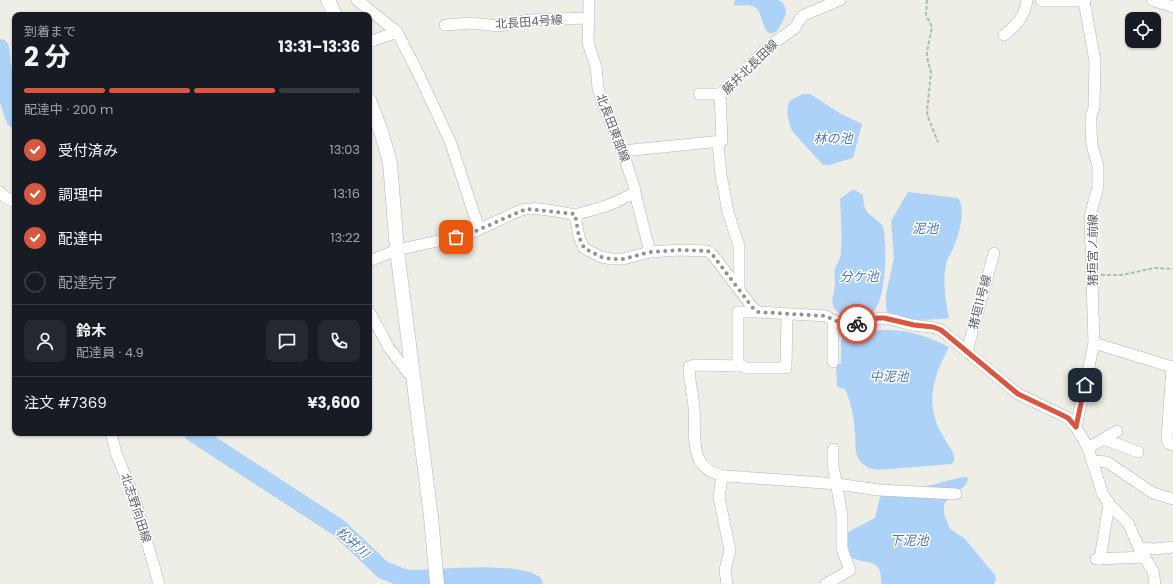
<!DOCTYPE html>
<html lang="ja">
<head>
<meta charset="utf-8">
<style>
	:root { --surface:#171b24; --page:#242831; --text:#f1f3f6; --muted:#9ea1a6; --line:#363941; --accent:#d95741 }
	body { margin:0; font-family:Poppins,"Noto Sans JP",sans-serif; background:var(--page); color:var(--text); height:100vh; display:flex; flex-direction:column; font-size:15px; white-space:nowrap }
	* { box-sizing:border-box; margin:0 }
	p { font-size:13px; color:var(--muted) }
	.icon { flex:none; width:22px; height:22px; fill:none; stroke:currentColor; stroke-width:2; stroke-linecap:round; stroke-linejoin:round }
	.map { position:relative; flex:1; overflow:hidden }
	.sheet { position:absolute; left:12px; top:12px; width:360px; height:424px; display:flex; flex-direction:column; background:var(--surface); border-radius:8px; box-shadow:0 1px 3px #0004 }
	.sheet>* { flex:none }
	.buttons { position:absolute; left:1125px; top:12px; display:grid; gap:8px }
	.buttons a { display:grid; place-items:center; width:36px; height:36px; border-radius:8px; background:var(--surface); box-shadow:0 1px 3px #0004; font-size:20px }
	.pin { position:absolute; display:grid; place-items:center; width:34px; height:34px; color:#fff; margin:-17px; border-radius:8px; box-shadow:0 2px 6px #0006 }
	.courier { position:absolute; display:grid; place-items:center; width:40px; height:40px; margin:-20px; border:3px solid #d95741; border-radius:50%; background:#fff; color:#222; box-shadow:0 1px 5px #0007 }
	.head em { font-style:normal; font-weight:700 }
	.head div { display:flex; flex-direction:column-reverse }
	.head { display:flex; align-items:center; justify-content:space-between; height:68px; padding:0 12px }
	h1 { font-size:26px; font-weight:700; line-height:30px }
	.bar { display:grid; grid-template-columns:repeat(4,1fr); gap:6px 4px; align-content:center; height:48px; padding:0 12px }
	.bar i { height:5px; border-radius:3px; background:var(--line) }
	.bar .current { background:var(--accent) }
	.bar p { grid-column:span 4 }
	.line { display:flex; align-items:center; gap:10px; padding:0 12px; border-top:1px solid var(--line) }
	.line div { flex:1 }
	.round { display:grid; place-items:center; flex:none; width:42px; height:42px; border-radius:8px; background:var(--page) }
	ol { padding:0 12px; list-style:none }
	li { display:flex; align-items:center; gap:12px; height:44px }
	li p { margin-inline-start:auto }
	li .icon { padding:4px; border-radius:50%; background:var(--accent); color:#fff; stroke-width:4 }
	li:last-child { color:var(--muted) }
	li i { width:22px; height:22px; border:2px solid var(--line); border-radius:50% }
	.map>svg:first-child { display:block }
</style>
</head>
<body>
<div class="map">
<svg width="1173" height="584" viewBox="0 0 1173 584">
	<rect width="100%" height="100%" fill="#eeede6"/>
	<g fill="#add2f7">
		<path d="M735 0H778C793 7 783 21 777 31 762 41 764 14 756 8 750 3 741 7 734 5Z"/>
		<path d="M803 94H810L841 114 862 124 853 158 829 165H823L792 131C789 124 784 106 791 100 795 98 799 96 803 94Z"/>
		<path d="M852 190H855L863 195C864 217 870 212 883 226 887 243 887 299 873 312 867 318 854 318 847 316 841 314 835 312 833 305 831 298 835 291 835 284 835 279 834 274 835 269 837 263 841 258 841 252 842 234 841 217 840 199Z"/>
		<path d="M908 192 958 198C967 210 958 237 953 249 951 253 949 256 947 260 942 279 945 299 949 318 929 320 907 322 888 313L886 308V294L894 258 891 221Z"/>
		<path d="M880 330C906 329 926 335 949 347 934 376 925 400 940 431 944 439 950 446 954 455V461L951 464 878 470C870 469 864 466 859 460 854 452 856 440 855 432 854 418 851 402 845 389L837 387 836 366 841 363V341L843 338 863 335Z"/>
		<path d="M962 477H967L968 479C967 488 956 491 950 497 948 499 946 502 944 504V514L950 529 965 539 995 575 996 579 994 584H881C881 580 881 575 880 571 875 556 852 567 849 551 847 545 848 538 848 532L875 518 882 488 924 487Z"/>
	</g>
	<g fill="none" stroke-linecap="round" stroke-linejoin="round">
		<g stroke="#add2f7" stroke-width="18">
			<polyline points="0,48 5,90 15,119"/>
			<path d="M193 433 339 528 383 570 404 578 415 579C439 578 516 571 534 584"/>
		</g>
		<g stroke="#b3b5b9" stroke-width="12">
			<g id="minor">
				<polyline points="357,0 397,32 418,73 450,141 479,229"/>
				<polyline points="1041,0 1043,1 1084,1 1085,0"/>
				<polyline points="1152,0 1173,7"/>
				<polyline points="445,25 471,23 499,26 529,20 589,18"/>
				<path d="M1004 35C1016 26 1025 16 1027 0"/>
				<polyline points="369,42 397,32"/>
				<polyline points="699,94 720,94"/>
				<polyline points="718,142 721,175 728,212 739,246 739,289"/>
				<polyline points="622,151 722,141 720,94 772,44 795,28 800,19 804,15 840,0"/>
				<polyline points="0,192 5,197 15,202"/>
				<polyline points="635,193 650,252"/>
				<polyline points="575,215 609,205 635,193 634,186 623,153 603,104 598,88 596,67 588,43 589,0"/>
				<path d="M369 261 397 250 469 234 521 210C535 206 560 212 575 215L579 237 584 248 601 257 612 259H623L650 252 680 250 708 251 712 254 753 308 758 312 826 316C838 324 851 327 865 323 871 321 876 318 883 318 893 319 903 323 913 325 923 327 932 326 941 330L1018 394 1060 414 1068 418 1076 427 1088 448 1103 495 1111 506 1128 523 1140 550 1153 571 1155 584"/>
				<polyline points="369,311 389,348 413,379"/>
				<path d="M787 314 786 368H746L742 366 695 365 689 367C689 380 693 394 694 407 696 436 687 471 726 476L837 484 879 490 956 494"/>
				<polyline points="1094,343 1172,367 1167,439 1168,443 1173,445"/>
				<polyline points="967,351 994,253"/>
				<polyline points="833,362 833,321"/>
				<polyline points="738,366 738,312 758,312"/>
				<polyline points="1076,427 1094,343 1090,216 1098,187 1098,166 1092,145 1091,130 1091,116 1094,108 1095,61 1084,1"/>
				<polyline points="111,433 116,453 135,500 159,584"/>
				<polyline points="1103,439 1138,452"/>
				<polyline points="1088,448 1117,431"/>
				<polyline points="1092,461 1107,462 1153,493 1173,499"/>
				<polyline points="722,476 719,498 730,550 725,570 727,584"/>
				<polyline points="1139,548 1154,549 1173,547"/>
				<polyline points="1096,559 1145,557"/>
				<polyline points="1100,559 1109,504"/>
				<polyline points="826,584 850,570 842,549 842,516 833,465 833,449"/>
			</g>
		</g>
		<g stroke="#b3b5b9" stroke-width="15">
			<g id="tertiary">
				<polyline points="328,0 335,15"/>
				<polyline points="369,100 381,131 390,163 397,250 431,517 437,584"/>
			</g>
		</g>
		<g stroke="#9ec4ac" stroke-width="2" stroke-dasharray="4 2" stroke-linecap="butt">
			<polyline points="927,0 926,15 932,27 927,52 927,57 931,72 927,112 928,117 938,142"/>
			<polyline points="1101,275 1121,275 1155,268 1173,269"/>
		</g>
		<use href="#minor" stroke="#fff" stroke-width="11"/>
		<use href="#tertiary" stroke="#fff" stroke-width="14"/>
	</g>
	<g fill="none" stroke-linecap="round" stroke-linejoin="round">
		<path stroke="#909192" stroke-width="4" stroke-dasharray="0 7.2" d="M456 237 469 234 526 209 575 214 579 237 584 248 601 257 612 259H623L650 252 680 250 708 251 712 254 753 308 758 312 826 316C836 322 845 324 857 324"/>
		<polyline stroke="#d95741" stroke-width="5" points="857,324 878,318 884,318 914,325 933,327 941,330 1018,394 1060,414 1068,418 1076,427 1085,385"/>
	</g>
	<g text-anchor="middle" stroke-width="3" stroke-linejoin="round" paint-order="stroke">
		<g font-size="12" fill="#5e6065" stroke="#fff">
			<text transform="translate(529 22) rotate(-4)" y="4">北長田4号線</text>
			<text transform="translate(750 67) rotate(-44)" y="4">藤井北長田線</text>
			<text transform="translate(613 128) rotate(69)" y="4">北長田東部線</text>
			<text transform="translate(1093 250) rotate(-90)" y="4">猪垣宮ノ前線</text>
			<text transform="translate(980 302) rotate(-75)" y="4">猪垣11号線</text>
			<text transform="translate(136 508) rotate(72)" y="4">北志野向田線</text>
		</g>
		<g font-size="13" font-style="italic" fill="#4f78b1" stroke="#fff">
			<text x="833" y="143">林の池</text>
			<text x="925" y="233">泥池</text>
			<text x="859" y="281">分ケ池</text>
			<text x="889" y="381">中泥池</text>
			<text x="909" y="545">下泥池</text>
			<text transform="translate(353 542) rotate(42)" y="5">松井川</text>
		</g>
	</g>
</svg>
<div class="buttons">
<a><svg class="icon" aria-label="locate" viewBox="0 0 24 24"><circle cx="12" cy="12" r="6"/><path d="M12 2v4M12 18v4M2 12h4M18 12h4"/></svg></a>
</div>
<div class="pin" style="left:456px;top:237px;background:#ea580c"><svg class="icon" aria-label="bag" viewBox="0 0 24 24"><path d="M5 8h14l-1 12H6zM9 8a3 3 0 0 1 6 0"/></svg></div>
<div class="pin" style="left:1085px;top:385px;background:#1f2937"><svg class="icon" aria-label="home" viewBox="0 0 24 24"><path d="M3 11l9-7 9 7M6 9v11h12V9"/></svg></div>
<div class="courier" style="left:857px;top:324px"><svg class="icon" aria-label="bike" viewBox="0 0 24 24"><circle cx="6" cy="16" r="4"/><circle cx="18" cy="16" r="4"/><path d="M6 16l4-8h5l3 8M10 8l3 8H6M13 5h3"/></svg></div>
<section class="sheet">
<div class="head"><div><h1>2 分</h1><p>到着まで</p></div><em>13:31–13:36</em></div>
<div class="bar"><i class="current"></i><i class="current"></i><i class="current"></i><i></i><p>配達中 · 200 m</p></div>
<ol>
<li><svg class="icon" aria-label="check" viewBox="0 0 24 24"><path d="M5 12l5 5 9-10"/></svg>受付済み<p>13:03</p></li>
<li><svg class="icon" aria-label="check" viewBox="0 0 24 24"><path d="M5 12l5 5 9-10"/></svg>調理中<p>13:16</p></li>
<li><svg class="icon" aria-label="check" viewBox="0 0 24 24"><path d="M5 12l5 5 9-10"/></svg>配達中<p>13:22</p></li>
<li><i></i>配達完了</li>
</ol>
<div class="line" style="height:72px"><a class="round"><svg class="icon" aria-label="person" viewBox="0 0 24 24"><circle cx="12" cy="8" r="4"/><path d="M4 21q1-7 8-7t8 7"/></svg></a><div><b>鈴木</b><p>配達員 · 4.9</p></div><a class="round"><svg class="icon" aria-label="chat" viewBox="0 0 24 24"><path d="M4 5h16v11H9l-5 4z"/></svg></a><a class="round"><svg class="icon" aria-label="phone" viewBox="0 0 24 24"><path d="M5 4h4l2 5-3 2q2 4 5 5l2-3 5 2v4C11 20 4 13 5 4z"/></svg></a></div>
<div class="line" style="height:52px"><div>注文 #7369</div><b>¥3,600</b></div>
</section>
</div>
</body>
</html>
